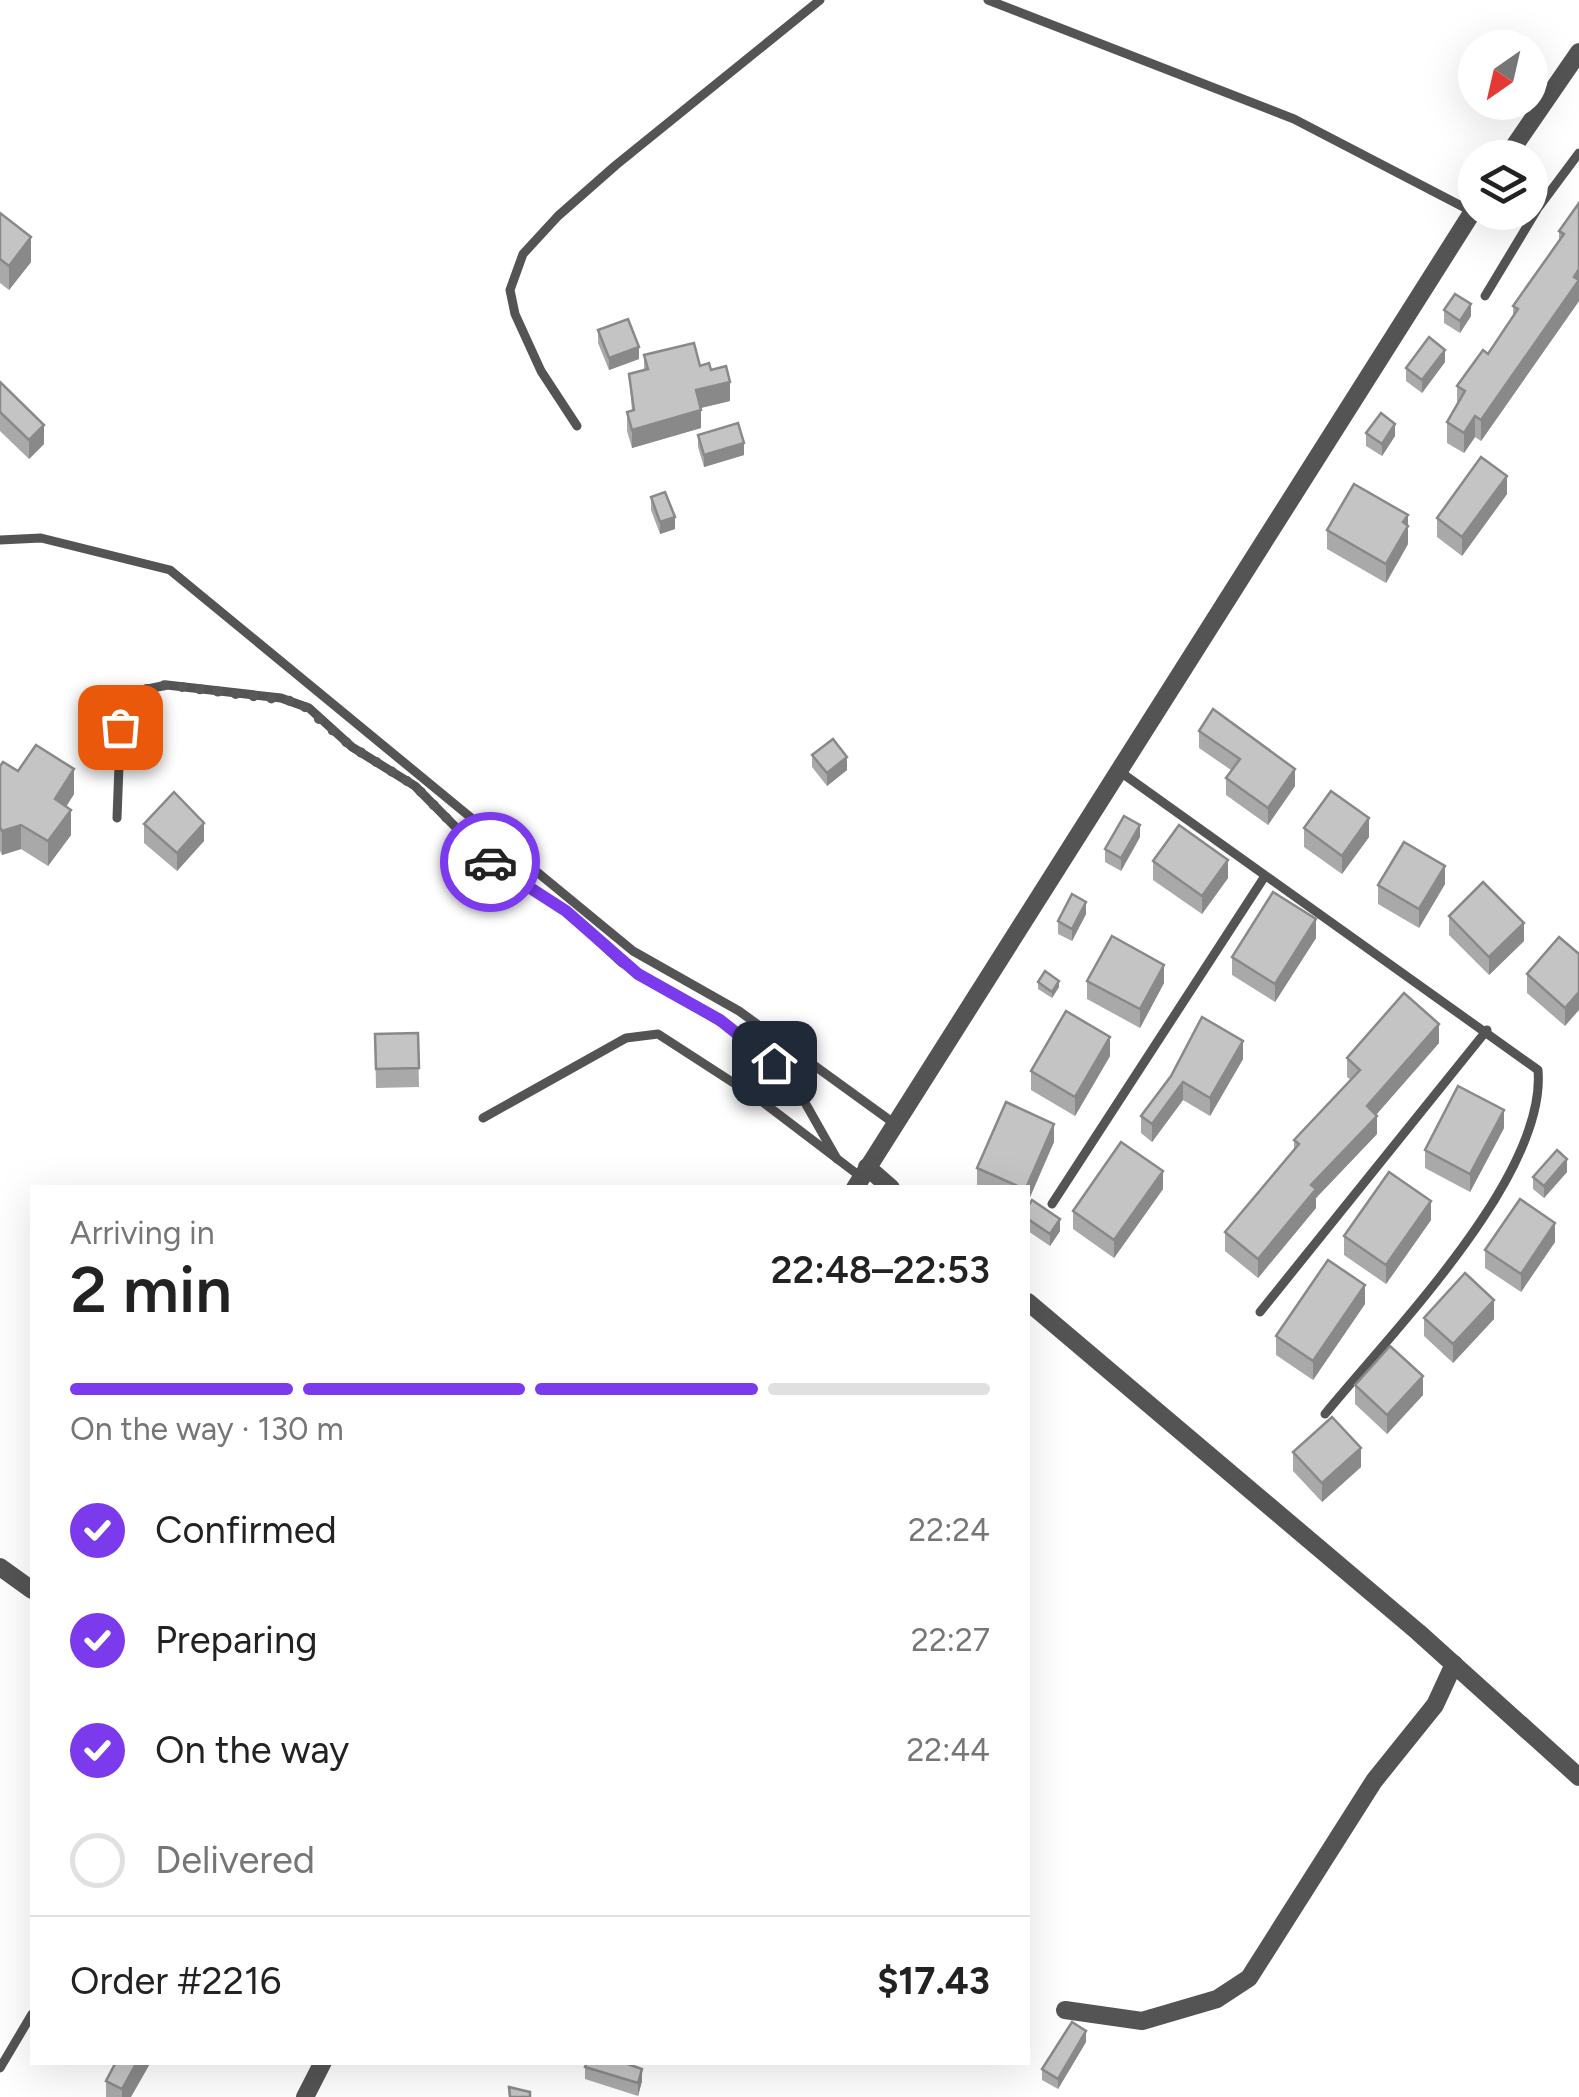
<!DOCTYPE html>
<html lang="en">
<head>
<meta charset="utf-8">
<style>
	:root { --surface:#fff; --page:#f6f6f6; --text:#222; --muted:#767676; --line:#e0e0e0; --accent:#7c3aed }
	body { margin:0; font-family:Figtree,sans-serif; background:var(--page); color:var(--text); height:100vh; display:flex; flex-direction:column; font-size:38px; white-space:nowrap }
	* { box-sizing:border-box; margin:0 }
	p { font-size:32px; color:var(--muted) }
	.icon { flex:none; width:55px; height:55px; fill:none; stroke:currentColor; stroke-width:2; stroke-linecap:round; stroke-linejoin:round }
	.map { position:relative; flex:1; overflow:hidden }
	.details { position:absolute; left:30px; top:1185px; width:1000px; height:880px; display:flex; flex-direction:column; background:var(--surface); border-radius:0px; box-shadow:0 10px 40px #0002 }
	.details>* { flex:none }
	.needle { width:65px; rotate:214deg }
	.tools { position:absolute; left:1458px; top:30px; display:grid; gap:20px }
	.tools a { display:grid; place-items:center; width:90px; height:90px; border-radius:50%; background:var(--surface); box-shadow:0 10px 40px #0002; font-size:50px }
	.pin { position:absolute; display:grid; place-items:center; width:85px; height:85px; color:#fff; margin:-42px; border-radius:20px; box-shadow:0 5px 15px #0006 }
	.courier { position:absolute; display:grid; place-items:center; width:100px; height:100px; margin:-50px; border:8px solid #7c3aed; border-radius:50%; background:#fff; color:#222; box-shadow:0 2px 12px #0007 }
	.headline em { font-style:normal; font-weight:600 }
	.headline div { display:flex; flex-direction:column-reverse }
	.headline { display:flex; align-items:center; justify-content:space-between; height:170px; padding:0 40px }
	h1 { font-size:65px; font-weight:600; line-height:75px }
	.bar { display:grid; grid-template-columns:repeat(4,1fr); gap:15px 10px; align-content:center; height:120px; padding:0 40px }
	.bar i { height:12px; border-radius:8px; background:var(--line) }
	.bar .active { background:var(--accent) }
	.bar p { grid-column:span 4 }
	.line { display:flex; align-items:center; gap:25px; padding:0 40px; border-top:2px solid var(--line) }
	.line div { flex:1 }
	ol { padding:0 40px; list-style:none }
	li { display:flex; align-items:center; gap:30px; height:110px }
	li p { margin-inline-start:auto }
	li .icon { padding:10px; border-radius:50%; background:var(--accent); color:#fff; stroke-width:4 }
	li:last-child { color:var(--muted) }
	li i { width:55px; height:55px; border:5px solid var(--line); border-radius:50% }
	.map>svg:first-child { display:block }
</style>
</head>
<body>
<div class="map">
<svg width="1579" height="2097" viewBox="0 0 1579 2097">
	<rect width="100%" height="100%" fill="#fff"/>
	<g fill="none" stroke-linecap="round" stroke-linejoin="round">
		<g stroke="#545454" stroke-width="9">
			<polyline points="988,0 1294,119 1473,212"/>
			<polyline points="1485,296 1538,208 1579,153"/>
			<polyline points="577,426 541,371 515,314 510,290 523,254 558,216 616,165 820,0"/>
			<polyline points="0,540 41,538 170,570 633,951 739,1011 895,1124"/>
			<path d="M1119 771 1538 1070C1547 1176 1390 1334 1325 1414"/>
			<polyline points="117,818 121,714 128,693 167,685 281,698 309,708 352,747 415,786 491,863 566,911 622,963 747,1038 795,1085 837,1159"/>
			<polyline points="483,1118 626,1038 658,1034 760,1100 861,1177"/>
			<polyline points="1052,1204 1265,876"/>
			<polyline points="1260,1312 1487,1030"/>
			<polyline points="0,2068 32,2014"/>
		</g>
		<g stroke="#545454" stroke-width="18">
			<polyline points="1506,158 1579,52"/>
			<polyline points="867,1167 891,1188"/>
			<polyline points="855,1188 1475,208"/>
			<polyline points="1028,1302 1418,1632 1579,1777"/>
			<polyline points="0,1567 32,1590"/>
			<polyline points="1065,2010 1142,2021 1217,1999 1249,1978 1374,1781 1435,1705 1454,1664"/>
			<polyline points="305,2097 323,2062"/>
		</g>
	</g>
	<g fill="#a9a9a9">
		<polygon points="1579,203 1579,301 1481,441 1475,437 1464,453 1447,443 1447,422 1457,405 1457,386 1488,354 1513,317 1513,306 1559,241 1559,231"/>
		<polygon points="0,213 31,262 9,290 0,283"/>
		<polygon points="1444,310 1471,316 1460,333 1444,323"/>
		<polygon points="598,330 639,359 609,370 598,343"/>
		<polygon points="644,355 700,366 711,370 730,401 701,408 701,428 632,448 627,431 627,412 632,411 629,374 644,370"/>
		<polygon points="1445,362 1422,393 1406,381 1406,368"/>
		<polygon points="0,382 44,444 29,459 0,431"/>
		<polygon points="1366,433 1395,436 1382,456 1366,446"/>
		<polygon points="698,435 744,455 704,467 698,447"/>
		<polygon points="1507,494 1462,556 1437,537 1437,518"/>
		<polygon points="651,497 675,529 660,534 651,510"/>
		<polygon points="1408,515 1408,544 1386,583 1327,549 1327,530"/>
		<polygon points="1199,731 1295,786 1268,825 1226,795 1226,778 1231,770 1199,748"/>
		<polygon points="812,755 847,770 827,786 812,767"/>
		<polygon points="0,766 18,771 74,794 66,807 71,835 48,866 21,849 2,855 0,851"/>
		<polygon points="144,824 204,841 177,871 144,843"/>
		<polygon points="1304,828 1369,837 1342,874 1304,847"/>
		<polygon points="1140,837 1121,871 1105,862 1105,849"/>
		<polygon points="1153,861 1228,878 1202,914 1153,880"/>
		<polygon points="1445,884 1419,928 1378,904 1378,885"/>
		<polygon points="1086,914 1072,941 1058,934 1058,921"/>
		<polygon points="1449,916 1524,941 1489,975 1449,935"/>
		<polygon points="1316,938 1275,1002 1232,975 1232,957"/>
		<polygon points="1579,954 1565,1026 1527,993 1527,974"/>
		<polygon points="1087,981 1164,983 1140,1028 1087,999"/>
		<polygon points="1038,982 1059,987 1052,998 1038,989"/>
		<polygon points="418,1033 419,1087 376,1088 375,1034"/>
		<polygon points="1439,1043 1376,1115 1377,1134 1316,1198 1316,1208 1258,1278 1225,1251 1225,1232 1294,1150 1294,1140 1351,1080 1347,1077 1347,1058"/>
		<polygon points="1110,1056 1075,1116 1031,1090 1031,1071"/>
		<polygon points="1243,1059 1210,1116 1183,1100 1152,1142 1141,1133 1141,1116 1171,1076"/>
		<polygon points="1504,1128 1470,1192 1425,1168 1425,1150"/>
		<polygon points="1054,1142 1028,1188 977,1186 977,1168"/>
		<polygon points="1567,1172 1544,1198 1533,1189 1533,1177"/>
		<polygon points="1163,1189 1114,1258 1073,1229 1073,1211"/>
		<polygon points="1028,1207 1060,1231 1050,1246 1028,1231"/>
		<polygon points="1431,1220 1386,1284 1344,1255 1344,1236"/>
		<polygon points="1555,1242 1521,1292 1485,1268 1485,1250"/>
		<polygon points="1365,1304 1313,1380 1276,1355 1276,1336"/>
		<polygon points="1424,1318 1494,1319 1453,1363 1424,1336"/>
		<polygon points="1355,1385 1423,1395 1387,1434 1355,1404"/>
		<polygon points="1293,1452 1361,1467 1322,1502 1293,1471"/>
		<polygon points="1086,2042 1058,2089 1042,2080 1042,2069"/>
		<polygon points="116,2062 131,2097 106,2097 106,2081"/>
		<polygon points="585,2067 642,2081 638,2096 585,2079"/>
	</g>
	<g fill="#898989">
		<polygon points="1537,49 1537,61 1530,70 1530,57"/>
		<polygon points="31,237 31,262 9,290 9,266"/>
		<polygon points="1579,269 1579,301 1481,441 1481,420"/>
		<polygon points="1471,304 1471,316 1460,333 1460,321"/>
		<polygon points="639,347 639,359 609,370 609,358"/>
		<polygon points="1445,350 1445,362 1422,393 1422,380"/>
		<polygon points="730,382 730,401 696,409 696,390"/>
		<polygon points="701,410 701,428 632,448 632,430"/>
		<polygon points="1475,416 1475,437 1464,453 1464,433"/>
		<polygon points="1395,424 1395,436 1382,456 1382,444"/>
		<polygon points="44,425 44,444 29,459 29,440"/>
		<polygon points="744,443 744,455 704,467 704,455"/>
		<polygon points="1507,476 1507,494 1462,556 1462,537"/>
		<polygon points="1408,515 1408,544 1386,583 1386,564 1403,522"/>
		<polygon points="675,517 675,529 660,534 660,522"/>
		<polygon points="847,757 847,770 827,786 827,773"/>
		<polygon points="74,769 74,794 55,824 55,799"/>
		<polygon points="1295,769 1295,786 1268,825 1268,808"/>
		<polygon points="71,810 71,835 48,866 48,841"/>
		<polygon points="1369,818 1369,837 1342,874 1342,856"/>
		<polygon points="204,823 204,841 177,871 177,853"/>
		<polygon points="21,825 21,849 2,855 2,831"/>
		<polygon points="1140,825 1140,837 1121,871 1121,858"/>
		<polygon points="1228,860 1228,878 1202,914 1202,896"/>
		<polygon points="1445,866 1445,884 1419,928 1419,909"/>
		<polygon points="1086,902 1086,914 1072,941 1072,929"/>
		<polygon points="1316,919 1316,938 1275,1002 1275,984"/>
		<polygon points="1524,923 1524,941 1489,975 1489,957"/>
		<polygon points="1164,965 1164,983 1140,1028 1140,1009"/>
		<polygon points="1059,981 1059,987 1052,998 1052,992"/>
		<polygon points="1579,992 1579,1010 1565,1026 1565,1008"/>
		<polygon points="1439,1024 1439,1043 1367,1125 1367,1106"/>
		<polygon points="1110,1037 1110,1056 1075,1116 1075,1097"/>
		<polygon points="1243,1041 1243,1059 1210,1116 1210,1098"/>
		<polygon points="1183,1082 1183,1100 1152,1142 1152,1124"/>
		<polygon points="1504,1110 1504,1128 1470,1192 1470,1174"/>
		<polygon points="1377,1116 1377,1134 1316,1198 1316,1208 1258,1278 1258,1259 1311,1185"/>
		<polygon points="1054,1124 1054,1142 1028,1202 1028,1188 1026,1188"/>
		<polygon points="1567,1159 1567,1172 1544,1198 1544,1186"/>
		<polygon points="1163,1171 1163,1189 1114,1258 1114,1240"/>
		<polygon points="1431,1201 1431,1220 1386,1284 1386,1265"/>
		<polygon points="1060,1219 1060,1231 1050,1246 1050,1234"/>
		<polygon points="1555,1223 1555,1242 1521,1292 1521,1274"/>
		<polygon points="1365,1285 1365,1304 1313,1380 1313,1361"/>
		<polygon points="1494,1300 1494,1319 1453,1363 1453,1344"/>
		<polygon points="1423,1376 1423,1395 1387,1434 1387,1415"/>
		<polygon points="1361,1448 1361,1467 1322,1502 1322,1483"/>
		<polygon points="1086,2031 1086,2042 1058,2089 1058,2079"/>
		<polygon points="137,2062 151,2062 131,2097 122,2097 122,2089"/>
		<polygon points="642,2069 642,2081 638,2096 638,2083"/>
	</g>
	<g fill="#c4c4c4" stroke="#898989" stroke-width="2.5">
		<polygon points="1522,36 1537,49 1530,57 1530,48 1512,48"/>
		<polygon points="1579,203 1579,269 1574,277 1579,280 1481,420 1475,416 1464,433 1447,422 1465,391 1457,386 1483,350 1488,354 1518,309 1513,306 1564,234 1559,231"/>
		<polygon points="0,213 31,237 9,266 0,259"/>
		<polygon points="1455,294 1471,304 1460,321 1444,310"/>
		<polygon points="628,319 639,347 609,358 598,330"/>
		<polygon points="1429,337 1445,350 1422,380 1406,368"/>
		<polygon points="694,343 700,366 709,363 711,370 726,366 730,382 696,390 701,410 632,430 627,412 634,410 629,374 648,369 644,355"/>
		<polygon points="0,382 44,425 29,440 0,412"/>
		<polygon points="1381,413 1395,424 1382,444 1366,433"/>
		<polygon points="738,423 744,443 704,455 698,435"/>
		<polygon points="1481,457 1507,476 1462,537 1437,518"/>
		<polygon points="1354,484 1408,515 1403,522 1408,526 1386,564 1327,530"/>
		<polygon points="665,492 675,517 660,522 651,497"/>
		<polygon points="1213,709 1295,769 1268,808 1226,778 1240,759 1199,731"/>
		<polygon points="833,739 847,757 827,773 812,755"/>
		<polygon points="36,745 74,769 55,799 71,810 48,841 21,825 2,831 0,827 0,766 3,762 18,771"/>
		<polygon points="1331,791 1369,818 1342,856 1304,828"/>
		<polygon points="174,792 204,823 177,853 144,824"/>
		<polygon points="1124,816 1140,825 1121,858 1105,849"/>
		<polygon points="1179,825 1228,860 1202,896 1153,861"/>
		<polygon points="1404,842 1445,866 1419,909 1378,885"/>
		<polygon points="1483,882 1524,923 1489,957 1449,916"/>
		<polygon points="1273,892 1316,919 1275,984 1232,957"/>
		<polygon points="1072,894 1086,902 1072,929 1058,921"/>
		<polygon points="1112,936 1164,965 1140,1009 1087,981"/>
		<polygon points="1559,937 1579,954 1579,992 1565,1008 1527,974"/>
		<polygon points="1045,971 1059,981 1052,992 1038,982"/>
		<polygon points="1404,993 1439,1024 1367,1106 1377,1116 1311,1185 1316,1189 1258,1259 1225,1232 1299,1144 1294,1140 1360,1070 1347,1058"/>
		<polygon points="1066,1011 1110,1037 1075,1097 1031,1071"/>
		<polygon points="1202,1017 1243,1041 1210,1098 1183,1082 1152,1124 1141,1116 1171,1076"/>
		<polygon points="418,1033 419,1068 376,1069 375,1034"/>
		<polygon points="1458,1086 1504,1110 1470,1174 1425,1150"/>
		<polygon points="1006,1102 1054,1124 1026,1188 1022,1188 977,1168"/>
		<polygon points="1121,1142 1163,1171 1114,1240 1073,1211"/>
		<polygon points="1557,1150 1567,1159 1544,1186 1533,1177"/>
		<polygon points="1389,1172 1431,1201 1386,1265 1344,1236"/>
		<polygon points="1520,1199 1555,1223 1521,1274 1485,1250"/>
		<polygon points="1032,1200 1060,1219 1050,1234 1028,1219 1028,1207"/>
		<polygon points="1328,1260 1365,1285 1313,1361 1276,1336"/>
		<polygon points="1465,1273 1494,1300 1453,1344 1424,1318"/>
		<polygon points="1390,1346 1423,1376 1387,1415 1355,1385"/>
		<polygon points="1332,1417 1361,1448 1322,1483 1293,1452"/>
		<polygon points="1072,2022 1086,2031 1058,2079 1042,2069"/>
		<polygon points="116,2062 137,2062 122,2089 106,2081"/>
		<polygon points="587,2062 622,2062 642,2069 638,2083 585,2067"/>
		<polygon points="509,2087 530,2092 530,2097 510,2097"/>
	</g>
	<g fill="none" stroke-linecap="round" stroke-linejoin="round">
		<polyline stroke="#595959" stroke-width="10" stroke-dasharray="0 18" points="120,727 128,693 166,685 299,702 352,747 415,786 490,862"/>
		<polyline stroke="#7c3aed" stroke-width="12" points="490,862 566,911 638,974 720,1020 774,1063"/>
	</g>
</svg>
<div class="tools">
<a><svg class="needle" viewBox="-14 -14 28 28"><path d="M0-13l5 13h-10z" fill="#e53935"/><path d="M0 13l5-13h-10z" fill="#767676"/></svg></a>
<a><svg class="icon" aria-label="layers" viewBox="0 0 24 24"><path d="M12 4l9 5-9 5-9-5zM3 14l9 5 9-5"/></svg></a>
</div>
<div class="pin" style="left:120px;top:727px;background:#ea580c"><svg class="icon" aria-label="bag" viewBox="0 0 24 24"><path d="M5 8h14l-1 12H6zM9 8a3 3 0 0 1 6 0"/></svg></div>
<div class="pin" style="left:774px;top:1063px;background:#1f2937"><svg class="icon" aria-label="home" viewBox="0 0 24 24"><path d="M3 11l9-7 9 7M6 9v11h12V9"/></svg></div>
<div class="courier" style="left:490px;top:862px"><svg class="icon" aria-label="car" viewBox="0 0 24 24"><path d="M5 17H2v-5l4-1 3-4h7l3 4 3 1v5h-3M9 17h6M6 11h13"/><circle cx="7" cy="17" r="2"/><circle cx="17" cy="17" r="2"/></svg></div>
<section class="details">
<div class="headline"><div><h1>2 min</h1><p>Arriving in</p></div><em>22:48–22:53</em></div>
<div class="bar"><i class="active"></i><i class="active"></i><i class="active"></i><i></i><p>On the way · 130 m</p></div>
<ol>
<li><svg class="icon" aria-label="check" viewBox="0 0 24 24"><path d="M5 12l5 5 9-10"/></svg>Confirmed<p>22:24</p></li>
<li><svg class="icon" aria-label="check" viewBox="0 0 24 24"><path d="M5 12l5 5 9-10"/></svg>Preparing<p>22:27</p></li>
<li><svg class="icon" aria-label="check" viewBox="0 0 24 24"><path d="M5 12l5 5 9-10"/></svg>On the way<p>22:44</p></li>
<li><i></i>Delivered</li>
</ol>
<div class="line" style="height:130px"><div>Order #2216</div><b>$17.43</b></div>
</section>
</div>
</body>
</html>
